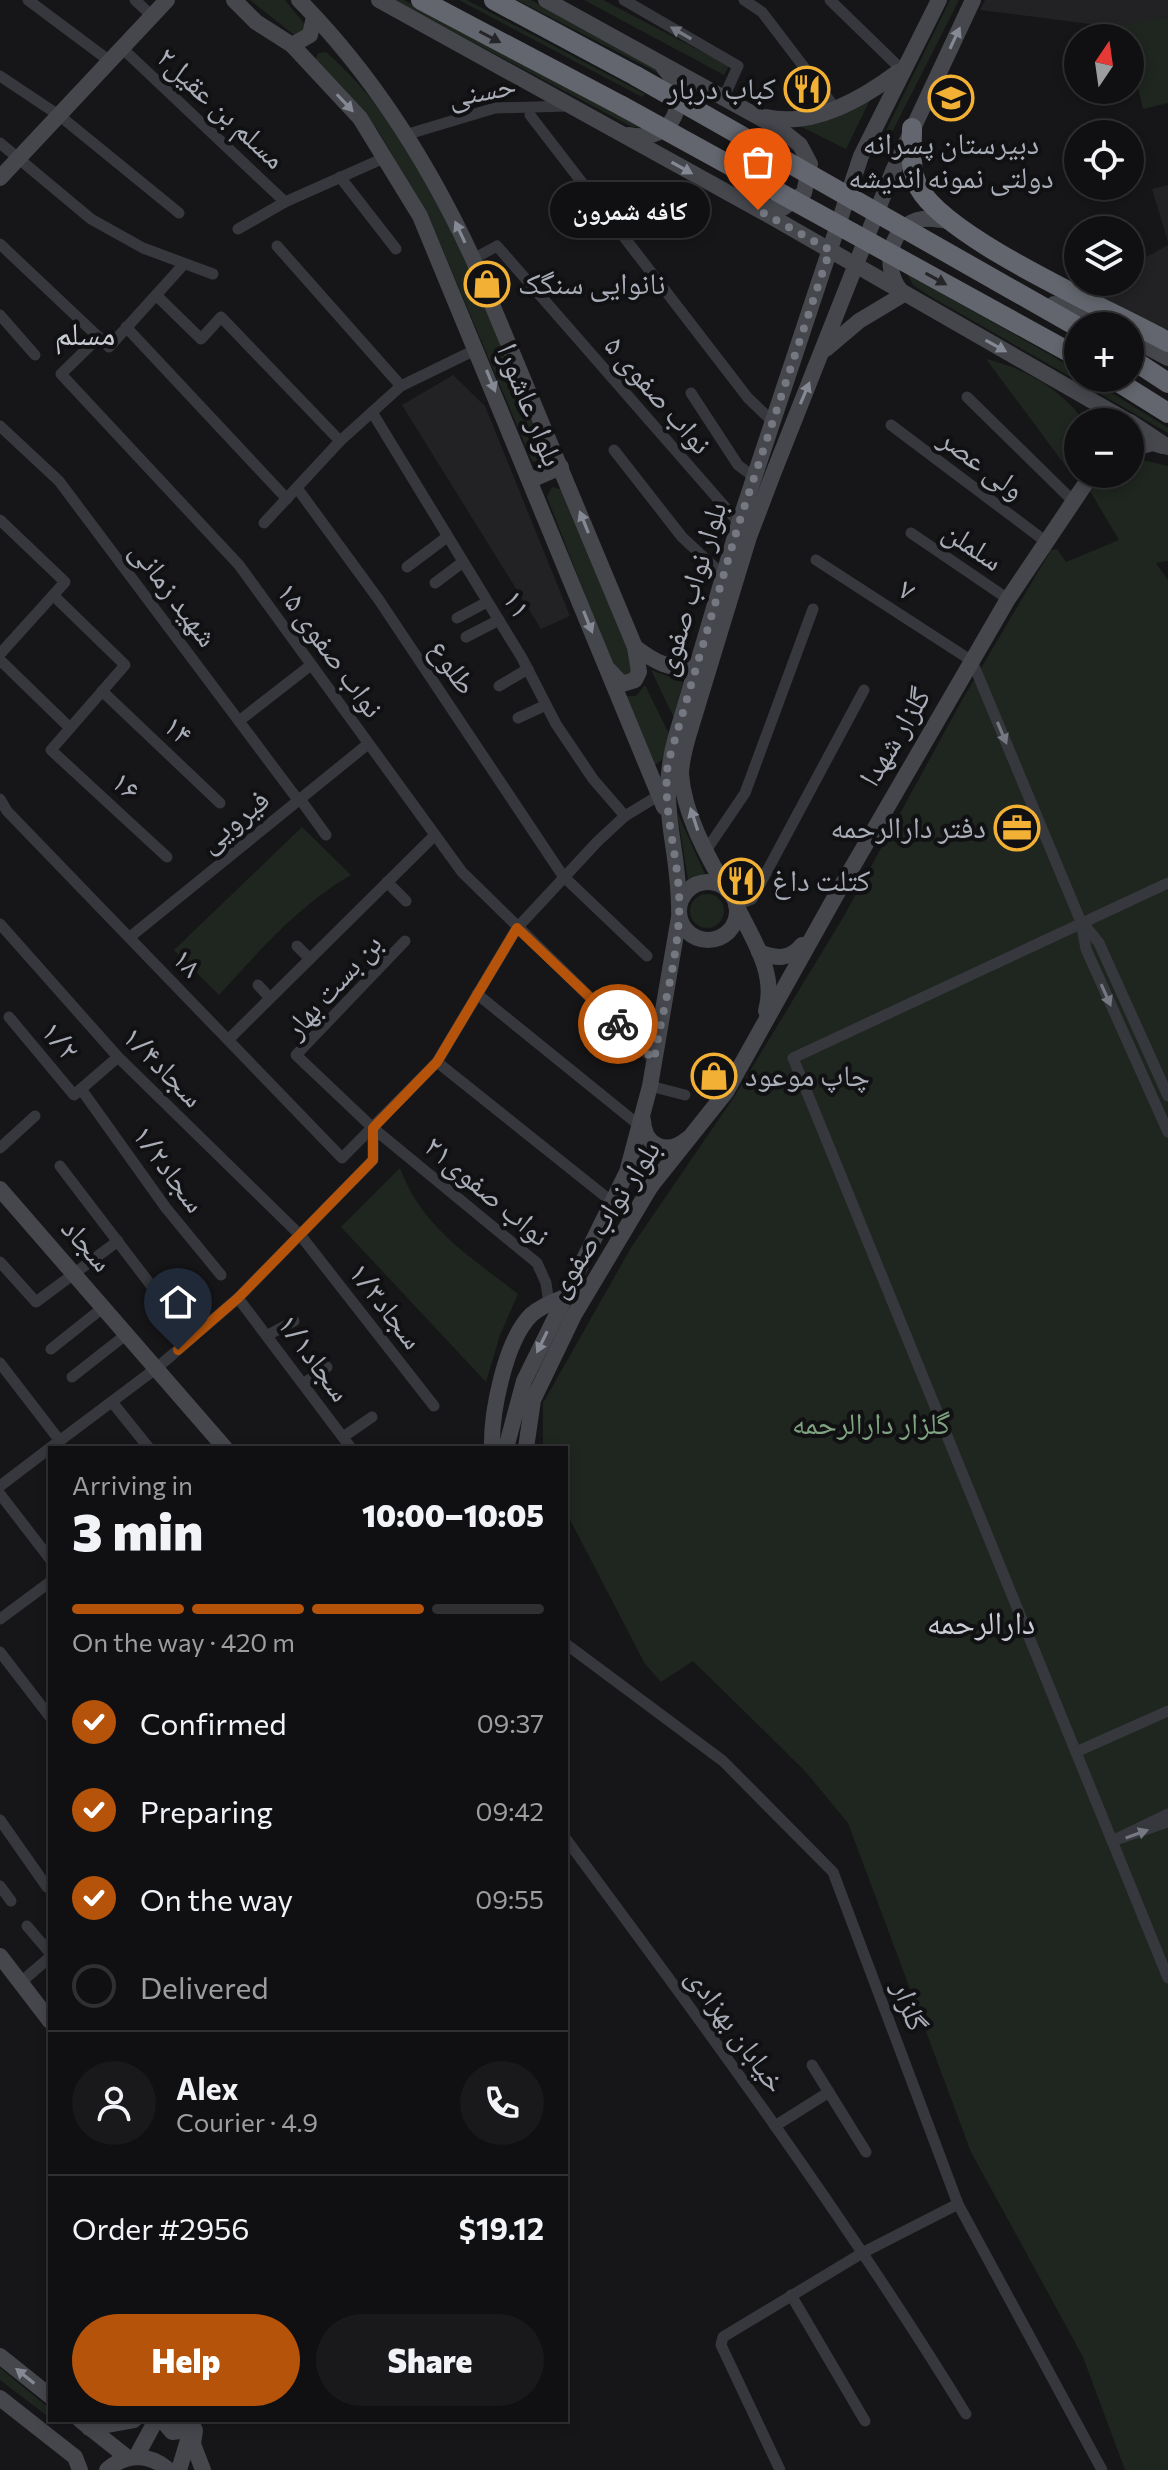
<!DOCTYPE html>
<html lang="en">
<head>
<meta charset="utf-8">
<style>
	:root { --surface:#101012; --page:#19191b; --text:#f1f3f6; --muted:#9c9d9f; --line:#303032; --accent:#b45309 }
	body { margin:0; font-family:Commissioner,"Noto Naskh Arabic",sans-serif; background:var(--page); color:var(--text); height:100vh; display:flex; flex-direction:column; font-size:30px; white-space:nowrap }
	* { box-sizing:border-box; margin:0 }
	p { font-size:26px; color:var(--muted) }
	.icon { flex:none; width:44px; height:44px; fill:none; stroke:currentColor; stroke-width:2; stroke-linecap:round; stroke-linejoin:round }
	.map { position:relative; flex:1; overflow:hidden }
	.sheet { position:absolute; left:48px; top:1446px; width:520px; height:976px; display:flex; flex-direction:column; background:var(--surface); border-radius:0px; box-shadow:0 4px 12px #0003,0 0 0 2px var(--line) }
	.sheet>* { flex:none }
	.needle { width:52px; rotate:13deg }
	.tools { position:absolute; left:1064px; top:24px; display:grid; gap:16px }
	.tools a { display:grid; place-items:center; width:80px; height:80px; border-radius:50%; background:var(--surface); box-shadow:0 4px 12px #0003,0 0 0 2px var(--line); font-size:40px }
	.pin { position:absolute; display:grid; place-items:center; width:68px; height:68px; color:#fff; margin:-82px -34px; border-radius:50% 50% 50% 0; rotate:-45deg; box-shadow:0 0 8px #0007 }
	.pin .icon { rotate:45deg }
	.courier { position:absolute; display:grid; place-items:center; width:80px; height:80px; margin:-40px; border:6px solid #b45309; border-radius:50%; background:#fff; color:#222; box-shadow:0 2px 10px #0007 }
	.bubble { position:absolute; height:56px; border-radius:28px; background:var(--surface); box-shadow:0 4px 12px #0003,0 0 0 2px var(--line); font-size:26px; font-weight:800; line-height:56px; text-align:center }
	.headline em { font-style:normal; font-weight:800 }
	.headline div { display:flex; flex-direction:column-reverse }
	.headline { display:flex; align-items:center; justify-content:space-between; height:136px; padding:0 24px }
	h1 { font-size:52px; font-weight:800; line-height:60px }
	.bar { display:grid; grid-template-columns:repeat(4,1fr); gap:12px 8px; align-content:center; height:96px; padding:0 24px }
	.bar i { height:10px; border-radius:6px; background:var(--line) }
	.bar .current { background:var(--accent) }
	.bar p { grid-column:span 4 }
	.line { display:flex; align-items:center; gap:20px; padding:0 24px; border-top:2px solid var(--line) }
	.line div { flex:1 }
	.round { display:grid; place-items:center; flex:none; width:84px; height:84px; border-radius:42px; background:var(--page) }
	ol { padding:0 24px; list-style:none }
	li { display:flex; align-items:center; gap:24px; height:88px }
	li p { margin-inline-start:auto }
	li .icon { padding:8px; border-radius:50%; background:var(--accent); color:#fff; stroke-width:4 }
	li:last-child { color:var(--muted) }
	li i { width:44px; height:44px; border:4px solid var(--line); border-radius:50% }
	.cta { display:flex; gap:16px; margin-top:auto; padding:16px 24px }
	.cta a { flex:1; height:92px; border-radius:48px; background:var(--accent); color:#fff; font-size:32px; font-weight:800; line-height:92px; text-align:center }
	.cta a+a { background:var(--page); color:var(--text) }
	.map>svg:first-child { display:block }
</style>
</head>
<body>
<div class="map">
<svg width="1168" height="2470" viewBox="0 0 1168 2470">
	<rect width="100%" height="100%" fill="#161618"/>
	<g fill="#222225">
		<polygon points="985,0 1168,0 1168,16 1121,28 980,10"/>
		<polygon points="1168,185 1168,242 1152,189"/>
		<polygon points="1168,245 1168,350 1073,298 1102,282 1130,282 1130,266"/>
		<polygon points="453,375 485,406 570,616 541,629 402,405"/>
	</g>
	<g fill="#1e261f">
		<polygon points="250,0 285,0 306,26 299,34 293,34"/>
		<polygon points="394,0 404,0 644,128 632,127"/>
		<polygon points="459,0 467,0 645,94 642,97"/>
		<polygon points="517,0 531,0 659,68 662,75"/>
		<polygon points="584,0 603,0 729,66 724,75"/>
		<polygon points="950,0 959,0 879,158 874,155"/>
		<polygon points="1168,16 1168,103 1143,109 1130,55 1130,38 1126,38 1123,26"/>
		<path d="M326 52C435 147 493 324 548 455L541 464 532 461 429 217 377 129 315 61 318 53Z"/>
		<polygon points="870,100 846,149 794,123"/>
		<polygon points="907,274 1056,358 1078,372 1078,378 1088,378 1168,428 1168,433 928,295 913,285"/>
		<path d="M986 359C1021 367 1058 387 1080 416L1078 455 1067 468Z"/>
		<polygon points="1134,458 1168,466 1168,561 1156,563 1168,580 1168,2470 1125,2470 1083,2357 971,2152 848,1823 805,1771 693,1661 661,1682 645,1664 566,1512 566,1448 543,1448 543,1403 632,1246 734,1097 844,916 962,700 1051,550 1057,549 1066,562 1119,540 1090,491 1106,474 1130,474 1130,460"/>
		<polygon points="552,487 563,490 625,638 634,669 626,677 614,669 547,497"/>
		<polygon points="651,670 683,682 674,718"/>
		<polygon points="645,685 669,734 664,758 654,766 625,696 636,696"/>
		<polygon points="677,812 705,874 688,880"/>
		<path d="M302 827 351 875C299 905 259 951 219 995L174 950Z"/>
		<circle cx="707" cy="911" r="17"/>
		<path d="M400 1168C422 1228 470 1256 518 1294L500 1335 486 1382 341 1227Z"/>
		<polygon points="0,2368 50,2409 50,2418 0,2380"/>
	</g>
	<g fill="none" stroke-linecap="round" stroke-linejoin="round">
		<g stroke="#37383d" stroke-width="11">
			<polyline points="28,0 111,62"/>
			<polyline points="135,0 152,16"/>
			<polyline points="624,0 738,66 724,97"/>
			<polyline points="744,0 762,12 836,109"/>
			<polyline points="830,0 902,70"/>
			<polyline points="123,49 285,202"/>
			<polyline points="0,76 60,116 179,213"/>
			<polyline points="530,115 748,398 773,422"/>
			<polyline points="405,135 495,108 568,106"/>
			<polyline points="0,143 91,219 143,248 213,274"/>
			<polyline points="340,177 396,249"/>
			<polyline points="238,229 285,202 384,158"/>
			<polyline points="0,244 109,347 184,264"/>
			<polyline points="277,246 401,386"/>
			<polyline points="473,259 497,246 739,523"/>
			<polyline points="156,295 201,339 221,317 340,441"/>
			<polyline points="0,315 35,355"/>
			<polyline points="126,327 287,499"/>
			<polyline points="99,337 61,374 239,565 462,872 654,1060"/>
			<polyline points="691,393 738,465 755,478"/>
			<polyline points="967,397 1073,501"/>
			<polyline points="372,412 522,658 556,724 593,779 625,816"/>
			<polyline points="891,425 1045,541"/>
			<polyline points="0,426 59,481 298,800"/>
			<polyline points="614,450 682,537 724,576"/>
			<polyline points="297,488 379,600 563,876 647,956"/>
			<polyline points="0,520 65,582 0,654"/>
			<polyline points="264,523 340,441 401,386 477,349"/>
			<polyline points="911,533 1008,599"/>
			<polyline points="816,560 972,661 1081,922 1086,949 1168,1132"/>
			<polyline points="407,567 447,537"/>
			<polyline points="435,583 463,562"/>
			<polyline points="53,595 125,665 51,750 167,857"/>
			<polyline points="457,618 487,602"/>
			<polyline points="466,637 499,620"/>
			<polyline points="0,660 70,728"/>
			<polyline points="499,686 528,669"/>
			<polyline points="102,691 220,803"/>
			<polyline points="518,718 546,705"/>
			<polyline points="239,721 311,665"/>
			<polyline points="0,799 7,811 342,1158 437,1062 517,928 598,841 625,816 658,796"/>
			<polyline points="300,799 326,835"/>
			<polyline points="705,852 745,793 813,609"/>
			<polyline points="387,882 406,901"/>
			<polyline points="1168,883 793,1058 1168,1978"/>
			<polyline points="736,905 752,899 864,690"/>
			<polyline points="1082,922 1099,943 1168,1096"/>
			<polyline points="0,924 118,1057 301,1236 434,1406"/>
			<polyline points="130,937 368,744"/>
			<polyline points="405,941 296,1055 373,1128 537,1263 546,1283 549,1304"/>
			<polyline points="297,946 310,959"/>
			<polyline points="258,985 270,998"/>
			<polyline points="477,994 640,1126"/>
			<polyline points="9,1017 74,1095 118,1057"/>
			<polyline points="228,1040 435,835"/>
			<polyline points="437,1062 611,1201"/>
			<polyline points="650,1086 685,1095"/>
			<polyline points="81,1089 166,1208 221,1275"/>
			<polyline points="0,1148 35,1116"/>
			<polyline points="60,1166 179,1322"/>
			<polyline points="0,1262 36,1302 118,1241"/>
			<polyline points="238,1298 351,1448"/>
			<polyline points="268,1335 294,1321"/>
			<polyline points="51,1349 105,1306"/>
			<polyline points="0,1363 60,1441"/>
			<polyline points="72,1377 128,1333"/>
			<polyline points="303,1384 327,1367"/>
			<polyline points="112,1402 149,1448"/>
			<polyline points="343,1437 372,1417"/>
			<polyline points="50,1448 158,1367 238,1298 373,1160 373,1128"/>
			<polyline points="0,1486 50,1448"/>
			<polyline points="0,1494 50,1559"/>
			<polyline points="0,1619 50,1582"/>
			<polyline points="566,1644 723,1761 833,1872 958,2204 1102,2470"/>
			<polyline points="0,1652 50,1717"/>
			<polyline points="1076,1752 1168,1711"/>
			<polyline points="1168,1814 1112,1841 1168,1822"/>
			<polyline points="0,1820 47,1887 50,1884"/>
			<path d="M566 1839C705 2026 844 2215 966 2414"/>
			<polyline points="0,1886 11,1901"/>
			<polyline points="27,1926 50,1953"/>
			<polyline points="20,1983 50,1957"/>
			<polyline points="812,2065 866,2152"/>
			<polyline points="775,2126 829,2092"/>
			<polyline points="791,2295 865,2421"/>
			<polyline points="780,2470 721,2345 723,2337 864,2252 958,2204"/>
		</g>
		<g stroke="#45474d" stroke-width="16">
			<polyline points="234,0 256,22 292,45 310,35 314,17"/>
			<path d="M299 0C372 74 430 166 473 259L635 647 639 672 635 680 622 684 609 670"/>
			<polyline points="379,0 772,217 1129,422"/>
			<polyline points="546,0 780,129 800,145 810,164 804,193 783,208 761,207"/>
			<polyline points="292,45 360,118 420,216 664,807"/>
			<path d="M766 117C813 128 862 99 898 72"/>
			<path d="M629 135C673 144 693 100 664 68"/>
			<polyline points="0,178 167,0"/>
			<path d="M900 290C882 267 889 224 923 219 931 218 940 220 948 221"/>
			<polyline points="1054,304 1104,326"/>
			<polyline points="1130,338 1168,358"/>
			<polyline points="826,349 859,321 904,294"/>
			<polyline points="1130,422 1168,447"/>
			<polyline points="1130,449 1153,443 1163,446"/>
			<polyline points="531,480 561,467"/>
			<path d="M635 647C656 663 670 670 697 667"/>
			<circle cx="708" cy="911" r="29"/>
			<path d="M727 890C707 856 684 814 681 774 681 762 685 748 688 737L749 537 773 474 893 171 973 0"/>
			<path d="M736 905C752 938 777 973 766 1011"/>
			<path d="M679 906C678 838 656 804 677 733L739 523 861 156 939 0"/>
			<path d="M759 952C776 959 790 960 802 945"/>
			<path d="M643 1120C644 1146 667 1156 687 1139"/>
			<polyline points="627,1172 636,1165 645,1167 652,1174 651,1186"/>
			<polyline points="0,1189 225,1448"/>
			<path d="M492 1448C491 1413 505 1341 531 1315 541 1306 553 1302 565 1297"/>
			<polyline points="506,1448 524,1381 627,1172 650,1086 679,917"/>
			<polyline points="526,1448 533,1400 574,1315 651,1186 726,1092 835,897 1008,599 1092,474"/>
			<polyline points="0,1956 50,2021"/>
			<polyline points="0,2356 50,2396"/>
			<polyline points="0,2398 75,2457 80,2470"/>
			<polyline points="80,2420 128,2458"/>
			<polyline points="162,2420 172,2432 188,2430"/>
			<polyline points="89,2428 134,2420"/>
			<polyline points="195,2430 193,2444 203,2470"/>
			<polyline points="136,2457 156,2420"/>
			<path d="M107 2470C126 2453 149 2453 169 2470"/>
			<polyline points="179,2470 194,2420"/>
		</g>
		<g stroke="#63666e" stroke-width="20">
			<polyline points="421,0 622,106"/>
			<polyline points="494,0 636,76"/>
			<path d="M912 128C912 148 909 170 919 188 948 240 1110 310 1168 342"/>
			<polyline points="1130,358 1168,383"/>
			<polyline points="1112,378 1168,413"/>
		</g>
		<g stroke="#63666e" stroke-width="20">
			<polyline points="636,76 1078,327"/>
			<polyline points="622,106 1078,357"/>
		</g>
	</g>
	<defs><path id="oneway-solid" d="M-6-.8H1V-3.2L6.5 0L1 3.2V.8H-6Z" transform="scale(2)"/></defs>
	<g fill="#757881">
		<use href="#oneway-solid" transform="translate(681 33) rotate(-150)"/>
		<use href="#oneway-solid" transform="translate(1002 733) rotate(67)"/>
		<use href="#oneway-solid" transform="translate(1106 995) rotate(66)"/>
		<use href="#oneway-solid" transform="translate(1137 1834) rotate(-20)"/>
	</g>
	<g fill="#26262a">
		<use href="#oneway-solid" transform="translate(490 37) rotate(28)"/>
		<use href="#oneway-solid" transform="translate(936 279) rotate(29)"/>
	</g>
	<g fill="#858993">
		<use href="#oneway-solid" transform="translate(955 38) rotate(-65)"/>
		<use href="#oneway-solid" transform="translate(345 103) rotate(47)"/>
		<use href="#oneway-solid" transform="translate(682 168) rotate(29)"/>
		<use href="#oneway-solid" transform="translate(460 232) rotate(-115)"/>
		<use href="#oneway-solid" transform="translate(996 346) rotate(29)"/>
		<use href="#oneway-solid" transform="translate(491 381) rotate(68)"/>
		<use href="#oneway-solid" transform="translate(805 393) rotate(-67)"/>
		<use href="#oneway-solid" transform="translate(584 522) rotate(-112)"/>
		<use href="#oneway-solid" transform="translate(588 622) rotate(68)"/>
		<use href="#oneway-solid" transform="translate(694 819) rotate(-108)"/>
		<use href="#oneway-solid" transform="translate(542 1342) rotate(116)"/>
		<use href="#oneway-solid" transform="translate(25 2376) rotate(-141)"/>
	</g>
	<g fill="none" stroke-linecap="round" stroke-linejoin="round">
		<path stroke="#757880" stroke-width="8" stroke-dasharray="0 14.4" d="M618 1024 654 1060C662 1012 677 962 679 915 682 863 661 815 668 763L739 523 830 250 758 210"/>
		<polyline stroke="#b45309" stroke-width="10" points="178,1350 238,1298 373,1160 373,1128 437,1062 517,928 618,1024"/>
	</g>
	<defs>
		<g id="restaurant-ring" transform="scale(2.3)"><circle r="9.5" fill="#111113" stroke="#f2b134" stroke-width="1.5"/><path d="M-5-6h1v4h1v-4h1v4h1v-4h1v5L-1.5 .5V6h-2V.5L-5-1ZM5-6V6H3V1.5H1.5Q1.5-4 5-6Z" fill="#f2b134"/></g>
		<g id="school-ring" transform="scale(2.3)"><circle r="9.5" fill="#111113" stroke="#f2b134" stroke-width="1.5"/><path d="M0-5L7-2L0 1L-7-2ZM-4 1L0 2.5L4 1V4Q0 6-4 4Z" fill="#f2b134"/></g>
		<g id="shop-ring" transform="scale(2.3)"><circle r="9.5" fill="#111113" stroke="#f2b134" stroke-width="1.5"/><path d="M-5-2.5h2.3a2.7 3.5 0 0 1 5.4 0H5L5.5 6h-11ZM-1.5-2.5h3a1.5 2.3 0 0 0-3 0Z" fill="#f2b134"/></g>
		<g id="office-ring" transform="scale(2.3)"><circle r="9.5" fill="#111113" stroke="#f2b134" stroke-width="1.5"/><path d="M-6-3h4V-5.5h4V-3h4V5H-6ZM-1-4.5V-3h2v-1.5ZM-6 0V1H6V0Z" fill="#f2b134"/></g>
	</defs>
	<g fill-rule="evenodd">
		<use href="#restaurant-ring" x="807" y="89"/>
		<use href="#school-ring" x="951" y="98"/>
		<use href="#shop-ring" x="487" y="284"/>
		<use href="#office-ring" x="1017" y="828"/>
		<use href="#restaurant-ring" x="741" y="881"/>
		<use href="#shop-ring" x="714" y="1076"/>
	</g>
	<g text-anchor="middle" stroke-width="8" stroke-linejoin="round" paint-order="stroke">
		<g font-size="30" fill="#a8adb8" stroke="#111113" text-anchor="start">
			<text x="776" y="99" text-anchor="end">کباب دربار</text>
			<text x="951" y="154" text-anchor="middle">دبیرستان پسرانه<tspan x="951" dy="34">دولتی نمونه اندیشه</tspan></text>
			<text x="518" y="294">نانوایی سنگک</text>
			<text x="986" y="838" text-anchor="end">دفتر دارالرحمه</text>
			<text x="772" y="891">کتلت داغ</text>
			<text x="745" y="1086">چاپ موعود</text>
		</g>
		<g font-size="30" fill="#a8adb8" stroke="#111113">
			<text transform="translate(482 91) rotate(-11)" y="10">حسنی</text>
			<text transform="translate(221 108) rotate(43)" y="10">مسلم بن عقیل۲</text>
			<text transform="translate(658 395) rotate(49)" y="10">نواب صفوی ۵</text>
			<text transform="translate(530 405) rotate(68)" y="10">بلوار عاشورا</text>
			<text transform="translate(982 464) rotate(37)" y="10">ولی عصر</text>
			<text transform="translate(973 546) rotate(34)" y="10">سلملن</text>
			<text transform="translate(691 589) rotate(-73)" y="10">بلوار نواب صفوی</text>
			<text transform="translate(907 590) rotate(33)" y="10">۷</text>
			<text transform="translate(174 594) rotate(53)" y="10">شهید زمانی</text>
			<text transform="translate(517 604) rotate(58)" y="10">۱۱</text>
			<text transform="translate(330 650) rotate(54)" y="10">نواب صفوی ۱۵</text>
			<text transform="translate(453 667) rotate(56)" y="10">طلوع</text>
			<text transform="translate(178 730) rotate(43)" y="10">۱۴</text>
			<text transform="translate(895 737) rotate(-59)" y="10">گلزار شهدا</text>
			<text transform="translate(126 786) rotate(43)" y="10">۱۶</text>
			<text transform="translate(234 821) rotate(-39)" y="10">فیرویی</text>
			<text transform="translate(187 963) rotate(47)" y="10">۱۸</text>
			<text transform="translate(333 986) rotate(-48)" y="10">بن بست بهار</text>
			<text transform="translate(60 1041) rotate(50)" y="10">۱/۲</text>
			<text transform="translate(163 1067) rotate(45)" y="10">۱/۴سجاد</text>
			<text transform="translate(169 1169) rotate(53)" y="10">۱/۲سجاد</text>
			<text transform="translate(487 1191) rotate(40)" y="10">۲۱نواب صفوی</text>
			<text transform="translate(604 1219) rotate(-57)" y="10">بلوار نواب صفوی</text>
			<text transform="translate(87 1245) rotate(48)" y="10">سجاد</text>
			<text transform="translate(386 1306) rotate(52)" y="10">۱/۳سجاد</text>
			<text transform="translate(314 1358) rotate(53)" y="10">۱/۱سجاد</text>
			<text transform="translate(910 2006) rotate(70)" y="10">گلزار</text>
			<text transform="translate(736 2030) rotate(54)" y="10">خیابان بهزادی</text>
		</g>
		<g font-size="30" fill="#7fa381" stroke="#111113">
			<text x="871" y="1434">گلزار دارالرحمه</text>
		</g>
		<g font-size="32" fill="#c9ccd4" stroke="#111113">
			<text x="85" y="345">مسلم</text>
			<text x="981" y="1634">دارالرحمه</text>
		</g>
	</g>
</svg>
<div class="tools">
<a><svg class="needle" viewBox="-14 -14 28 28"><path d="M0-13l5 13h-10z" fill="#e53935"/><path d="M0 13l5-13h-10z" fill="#9c9d9f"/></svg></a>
<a><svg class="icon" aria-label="locate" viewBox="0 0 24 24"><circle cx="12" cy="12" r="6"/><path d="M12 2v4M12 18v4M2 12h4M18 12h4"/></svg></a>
<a><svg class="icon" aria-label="layers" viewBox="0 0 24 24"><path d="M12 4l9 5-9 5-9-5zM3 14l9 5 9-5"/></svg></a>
<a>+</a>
<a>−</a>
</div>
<div class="pin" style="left:758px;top:210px;background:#ea580c"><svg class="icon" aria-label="bag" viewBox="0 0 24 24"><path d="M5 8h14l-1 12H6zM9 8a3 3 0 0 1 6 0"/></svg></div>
<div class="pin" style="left:178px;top:1350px;background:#1f2937"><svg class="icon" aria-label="home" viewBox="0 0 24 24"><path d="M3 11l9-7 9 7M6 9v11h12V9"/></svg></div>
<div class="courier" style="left:618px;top:1024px"><svg class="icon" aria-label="bike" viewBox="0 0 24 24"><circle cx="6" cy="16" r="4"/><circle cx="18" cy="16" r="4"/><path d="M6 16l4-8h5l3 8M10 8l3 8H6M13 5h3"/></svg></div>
<div class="bubble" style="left:550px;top:182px;width:160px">کافه شمرون</div>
<section class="sheet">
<div class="headline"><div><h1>3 min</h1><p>Arriving in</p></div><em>10:00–10:05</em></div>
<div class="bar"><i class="current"></i><i class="current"></i><i class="current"></i><i></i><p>On the way · 420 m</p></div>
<ol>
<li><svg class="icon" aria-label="check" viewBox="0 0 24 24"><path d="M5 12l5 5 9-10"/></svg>Confirmed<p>09:37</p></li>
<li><svg class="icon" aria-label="check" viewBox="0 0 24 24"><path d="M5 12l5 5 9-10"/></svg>Preparing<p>09:42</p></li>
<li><svg class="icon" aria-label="check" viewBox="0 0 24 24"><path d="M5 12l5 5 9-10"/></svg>On the way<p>09:55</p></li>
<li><i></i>Delivered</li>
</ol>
<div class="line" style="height:144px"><a class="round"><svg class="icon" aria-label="person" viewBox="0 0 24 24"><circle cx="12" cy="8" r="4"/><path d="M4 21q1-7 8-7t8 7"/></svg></a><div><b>Alex</b><p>Courier · 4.9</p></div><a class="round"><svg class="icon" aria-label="phone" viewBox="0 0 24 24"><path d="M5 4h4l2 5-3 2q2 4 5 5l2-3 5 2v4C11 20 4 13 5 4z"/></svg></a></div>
<div class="line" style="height:104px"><div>Order #2956</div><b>$19.12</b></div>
<div class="cta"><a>Help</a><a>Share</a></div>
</section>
</div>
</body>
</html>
